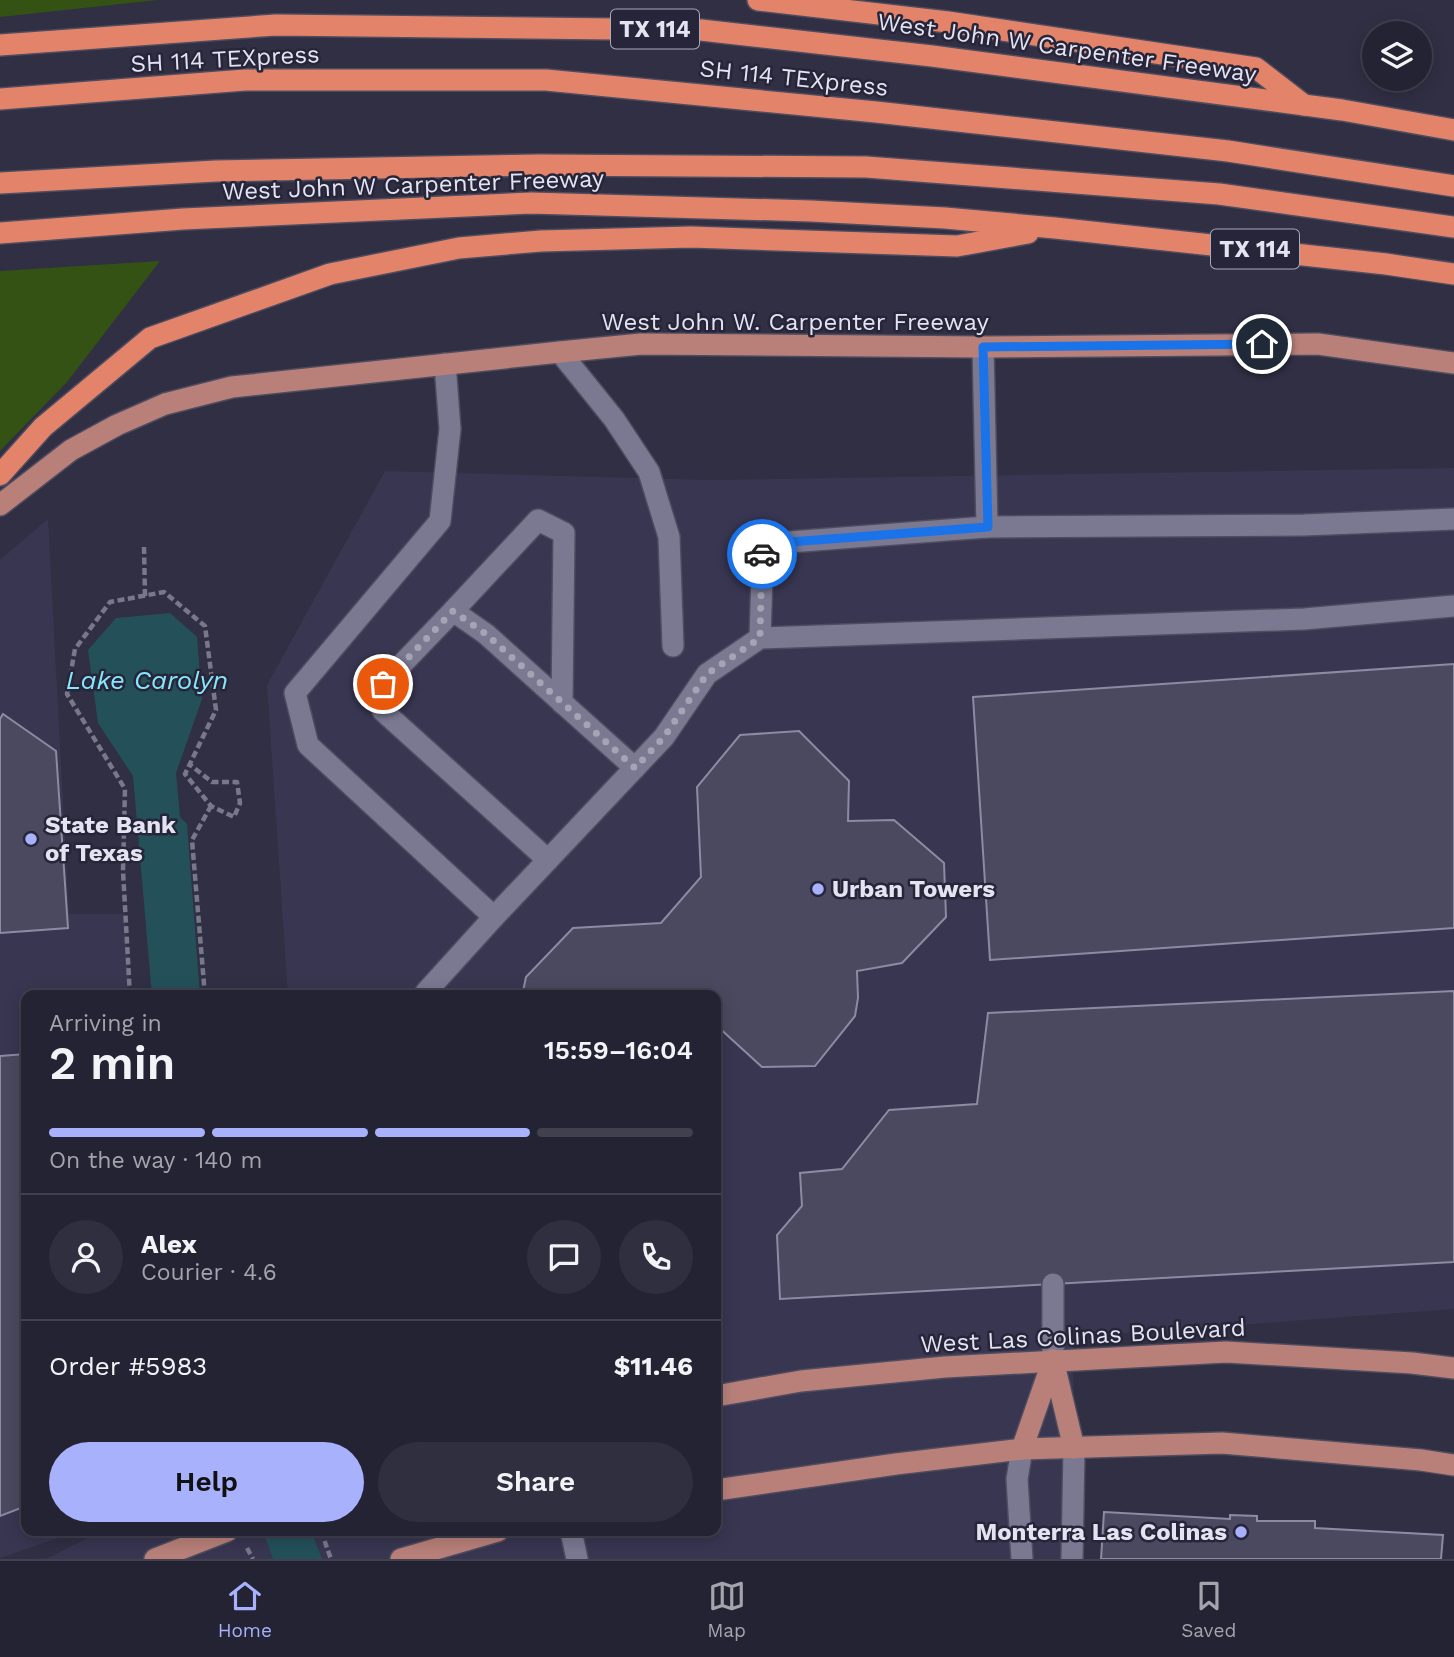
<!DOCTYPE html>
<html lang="en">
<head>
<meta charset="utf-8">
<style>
	:root { --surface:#242333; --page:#302f3f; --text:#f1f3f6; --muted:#a3a4ac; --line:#41404e; --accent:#a7b1fc }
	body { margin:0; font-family:"Work Sans",sans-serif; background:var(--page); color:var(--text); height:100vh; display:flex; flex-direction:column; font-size:26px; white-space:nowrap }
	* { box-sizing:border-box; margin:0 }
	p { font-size:23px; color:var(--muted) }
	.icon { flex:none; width:38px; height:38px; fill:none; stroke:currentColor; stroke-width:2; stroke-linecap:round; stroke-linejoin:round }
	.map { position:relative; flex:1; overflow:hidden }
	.side { position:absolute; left:21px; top:990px; width:700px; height:546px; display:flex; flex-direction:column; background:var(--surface); border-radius:14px; box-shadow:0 4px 18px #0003,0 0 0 2px var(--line) }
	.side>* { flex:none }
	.controls { position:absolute; left:1362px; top:21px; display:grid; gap:14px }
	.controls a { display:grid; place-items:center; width:70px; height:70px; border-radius:50%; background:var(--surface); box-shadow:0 4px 18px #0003,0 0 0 2px var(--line); font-size:35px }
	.pin { position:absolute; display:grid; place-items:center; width:60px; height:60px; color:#fff; margin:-30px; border:4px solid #fff; border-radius:50%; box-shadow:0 2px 7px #0007 }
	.courier { position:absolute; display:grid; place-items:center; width:70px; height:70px; margin:-35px; border:5px solid #1a73e8; border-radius:50%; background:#fff; color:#222; box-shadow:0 2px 9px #0007 }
	.headline em { font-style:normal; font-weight:600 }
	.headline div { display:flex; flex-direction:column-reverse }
	.headline { display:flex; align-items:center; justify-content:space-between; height:119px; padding:0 28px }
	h1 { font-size:46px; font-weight:600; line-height:52px }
	.bar { display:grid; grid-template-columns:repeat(4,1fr); gap:10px 7px; align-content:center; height:84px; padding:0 28px }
	.bar i { height:9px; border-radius:5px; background:var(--line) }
	.bar .current { background:var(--accent) }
	.bar p { grid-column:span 4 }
	.line { display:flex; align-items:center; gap:18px; padding:0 28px; border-top:2px solid var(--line) }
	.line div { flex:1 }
	.round { display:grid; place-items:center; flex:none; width:74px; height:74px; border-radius:37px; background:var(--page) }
	.cta { display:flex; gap:14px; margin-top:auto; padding:14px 28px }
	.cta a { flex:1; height:80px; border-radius:42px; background:var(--accent); color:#111; font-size:28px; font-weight:600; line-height:80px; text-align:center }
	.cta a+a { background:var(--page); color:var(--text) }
	.tab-bar { display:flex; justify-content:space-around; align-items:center; height:98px; border-top:2px solid var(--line); background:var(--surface); font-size:19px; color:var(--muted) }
	.tab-bar a { display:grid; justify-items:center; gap:4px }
	.tab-bar .current { color:var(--accent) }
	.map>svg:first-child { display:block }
</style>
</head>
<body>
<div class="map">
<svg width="1454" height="1559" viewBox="0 0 1454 1559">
	<rect width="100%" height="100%" fill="#302f44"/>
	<g fill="#383651">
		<polygon points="1454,468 1454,1309 1073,1337 1075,1559 46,1559 102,1531 716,1531 716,996 288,996 267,685 385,471 710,480"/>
		<polygon points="48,519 69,914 125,914 130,996 26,996 26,1531 79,1531 0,1558 0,560"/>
	</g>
	<g fill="#345213">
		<polygon points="0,0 158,0 0,17"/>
		<polygon points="160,261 67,382 0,451 0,271"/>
	</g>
	<g fill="#24505a">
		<polygon points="170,613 197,637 202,699 176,773 180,817 187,824 200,996 152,996 133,776 98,723 88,650 116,618"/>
		<polygon points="263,1531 311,1531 322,1559 273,1559"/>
	</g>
	<g fill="#4a495f" stroke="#8b8ba3" stroke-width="2">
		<polygon points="1454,664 1454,928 990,960 973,697"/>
		<polygon points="3,714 56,751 68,928 0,933 0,719"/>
		<polygon points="799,731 849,781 848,821 894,820 944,863 946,917 902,963 857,971 858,998 855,1016 815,1066 762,1067 716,1025 716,996 522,996 526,977 573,928 661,923 701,877 697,787 740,735"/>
		<polygon points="1454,991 1454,1262 780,1299 777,1235 802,1206 800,1173 842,1169 889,1110 977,1104 988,1013"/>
		<polygon points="26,1054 26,1506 0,1516 0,1056"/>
		<polygon points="1104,1512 1230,1519 1230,1515 1257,1516 1257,1521 1315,1521 1315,1528 1443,1535 1441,1559 1101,1559"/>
	</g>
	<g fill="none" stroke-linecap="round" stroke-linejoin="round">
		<g stroke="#4e4c5e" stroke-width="24">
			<g id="minor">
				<polyline points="983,347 987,527"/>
				<polyline points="560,352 614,419 649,472 669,537 673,646"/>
				<polyline points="453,611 538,520 564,533 562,703"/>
				<polyline points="760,638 763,544 987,527 1304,525 1454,519"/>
				<polyline points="548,860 383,711 383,684 453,611 486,634 635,768"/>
				<polyline points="494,917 664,737 707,674 760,638 1304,619 1454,606"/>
				<polyline points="426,992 494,917 308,745 295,693 440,521 450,429 445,364"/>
				<polyline points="1053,1284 1053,1360"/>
				<polyline points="571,1531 577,1559"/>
				<polyline points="1022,1559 1017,1479 1022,1449"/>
				<polyline points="1072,1559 1074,1448"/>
			</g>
		</g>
		<g stroke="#4e4c5e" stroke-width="24">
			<g id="major">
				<polyline points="0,505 71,450 117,425 165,404 232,387 560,352 641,344 983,347 1318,344 1454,363"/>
				<polyline points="1053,1360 1074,1448"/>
				<polyline points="716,1396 801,1381 945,1367 1226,1352 1412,1363 1454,1368"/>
				<polyline points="1022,1449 1053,1360"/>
				<polyline points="716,1490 896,1464 1022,1449 1222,1443 1421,1460 1454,1465"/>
				<polyline points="155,1559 227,1531"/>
				<polyline points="401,1559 498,1531"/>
			</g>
		</g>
		<g stroke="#4e4c5e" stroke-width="24">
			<g id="highway">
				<polyline points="758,0 948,22 1256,68 1304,105"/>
				<polyline points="0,45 276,25 701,30 932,56 1342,110 1454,130"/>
				<polyline points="0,99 245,80 546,80 876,112 1228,151 1454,186"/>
				<polyline points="0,183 216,171 539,165 866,167 1219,194 1454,227"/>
				<polyline points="0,233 183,219 531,203 811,211 945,218 1055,228 1386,264 1454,274"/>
				<polyline points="0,475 43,427 150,338 330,274 459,248 541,241 691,237 957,246 1028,233"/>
			</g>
		</g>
		<g stroke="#78788a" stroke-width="4.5" stroke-dasharray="7 3.5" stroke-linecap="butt">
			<polyline points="144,547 145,596"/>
			<polyline points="130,996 123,871 125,789 67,694 75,649 110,602 164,592 205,626 216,710 185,774 211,806 234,817 240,803 237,782 212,782 189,764"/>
			<polyline points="205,996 192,840 211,806"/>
			<polyline points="321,1531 331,1559"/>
			<polyline points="247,1548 253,1559"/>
		</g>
		<use href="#minor" stroke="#7b7992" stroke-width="21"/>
		<use href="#major" stroke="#b9807a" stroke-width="21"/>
		<use href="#highway" stroke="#e3846a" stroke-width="21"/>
	</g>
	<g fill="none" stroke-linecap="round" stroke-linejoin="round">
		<polyline stroke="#a4a4b4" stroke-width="7" stroke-dasharray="0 12.6" points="383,684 453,611 486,634 635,768 664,737 707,674 760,638 762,554"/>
		<polyline stroke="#1a73e8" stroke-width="9" points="762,554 763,544 988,527 983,347 1262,344"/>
	</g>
	<g fill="#a7b1fc" stroke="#272539" stroke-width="2.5">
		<circle cx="31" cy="839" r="7"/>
		<circle cx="818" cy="889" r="7"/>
		<circle cx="1241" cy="1532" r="7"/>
	</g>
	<g text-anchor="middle" stroke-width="5" stroke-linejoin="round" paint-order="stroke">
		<g fill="#272539" stroke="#abaaba" stroke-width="2">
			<rect x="611" y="9.5" width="88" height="39" rx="5"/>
			<rect x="1211" y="229.5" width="88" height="39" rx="5"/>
		</g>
		<g font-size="23" font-weight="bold" fill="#e3e3f1">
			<text x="655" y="37">TX 114</text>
			<text x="1255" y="257">TX 114</text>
		</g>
		<g font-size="24" fill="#e3e3f1" stroke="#272539">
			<text transform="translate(1067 48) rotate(8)" y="8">West John W Carpenter Freeway</text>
			<text transform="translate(225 59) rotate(-3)" y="8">SH 114 TEXpress</text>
			<text transform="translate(794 78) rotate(6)" y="8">SH 114 TEXpress</text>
			<text transform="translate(413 185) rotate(-2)" y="8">West John W Carpenter Freeway</text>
			<text x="795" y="330">West John W. Carpenter Freeway</text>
			<text transform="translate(1083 1336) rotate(-3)" y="8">West Las Colinas Boulevard</text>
		</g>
		<g font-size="24" font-weight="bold" fill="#e3e3f1" stroke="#272539" text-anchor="start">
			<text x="45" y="833">State Bank<tspan x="45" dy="28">of Texas</tspan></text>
			<text x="832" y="897">Urban Towers</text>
			<text x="1227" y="1540" text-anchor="end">Monterra Las Colinas</text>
		</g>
		<g font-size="26" font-style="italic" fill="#87e6fb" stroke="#272539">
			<text x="147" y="689">Lake Carolyn</text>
		</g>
	</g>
</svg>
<div class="controls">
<a><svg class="icon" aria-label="layers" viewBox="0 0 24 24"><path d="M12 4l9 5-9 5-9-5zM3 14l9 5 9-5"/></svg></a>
</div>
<div class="pin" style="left:383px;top:684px;background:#ea580c"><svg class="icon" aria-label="bag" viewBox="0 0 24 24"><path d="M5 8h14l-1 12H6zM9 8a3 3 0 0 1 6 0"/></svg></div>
<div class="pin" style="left:1262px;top:344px;background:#1f2937"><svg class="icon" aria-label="home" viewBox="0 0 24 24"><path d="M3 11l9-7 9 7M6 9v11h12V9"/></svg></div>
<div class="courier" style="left:762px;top:554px"><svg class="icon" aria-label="car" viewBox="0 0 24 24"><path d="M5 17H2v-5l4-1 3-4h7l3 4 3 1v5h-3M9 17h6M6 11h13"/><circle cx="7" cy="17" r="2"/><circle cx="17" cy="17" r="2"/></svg></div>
<section class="side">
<div class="headline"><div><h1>2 min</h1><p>Arriving in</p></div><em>15:59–16:04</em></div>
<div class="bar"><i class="current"></i><i class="current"></i><i class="current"></i><i></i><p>On the way · 140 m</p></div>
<div class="line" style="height:126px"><a class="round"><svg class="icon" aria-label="person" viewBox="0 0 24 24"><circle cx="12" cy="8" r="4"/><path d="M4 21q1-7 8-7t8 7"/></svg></a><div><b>Alex</b><p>Courier · 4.6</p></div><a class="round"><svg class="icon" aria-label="chat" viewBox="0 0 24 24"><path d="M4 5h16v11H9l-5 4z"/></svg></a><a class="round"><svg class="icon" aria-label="phone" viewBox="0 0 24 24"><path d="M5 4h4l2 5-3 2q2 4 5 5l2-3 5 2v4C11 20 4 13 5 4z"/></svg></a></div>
<div class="line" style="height:91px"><div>Order #5983</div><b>$11.46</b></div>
<div class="cta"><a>Help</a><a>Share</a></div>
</section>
</div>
<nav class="tab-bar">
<a class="current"><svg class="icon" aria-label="home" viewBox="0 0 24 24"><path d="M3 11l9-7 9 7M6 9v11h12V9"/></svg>Home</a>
<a><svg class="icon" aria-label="map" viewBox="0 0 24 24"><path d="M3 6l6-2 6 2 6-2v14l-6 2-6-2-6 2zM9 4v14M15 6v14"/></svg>Map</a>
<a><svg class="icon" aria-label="saved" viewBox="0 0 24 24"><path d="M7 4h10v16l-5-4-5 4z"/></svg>Saved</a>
</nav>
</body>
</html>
